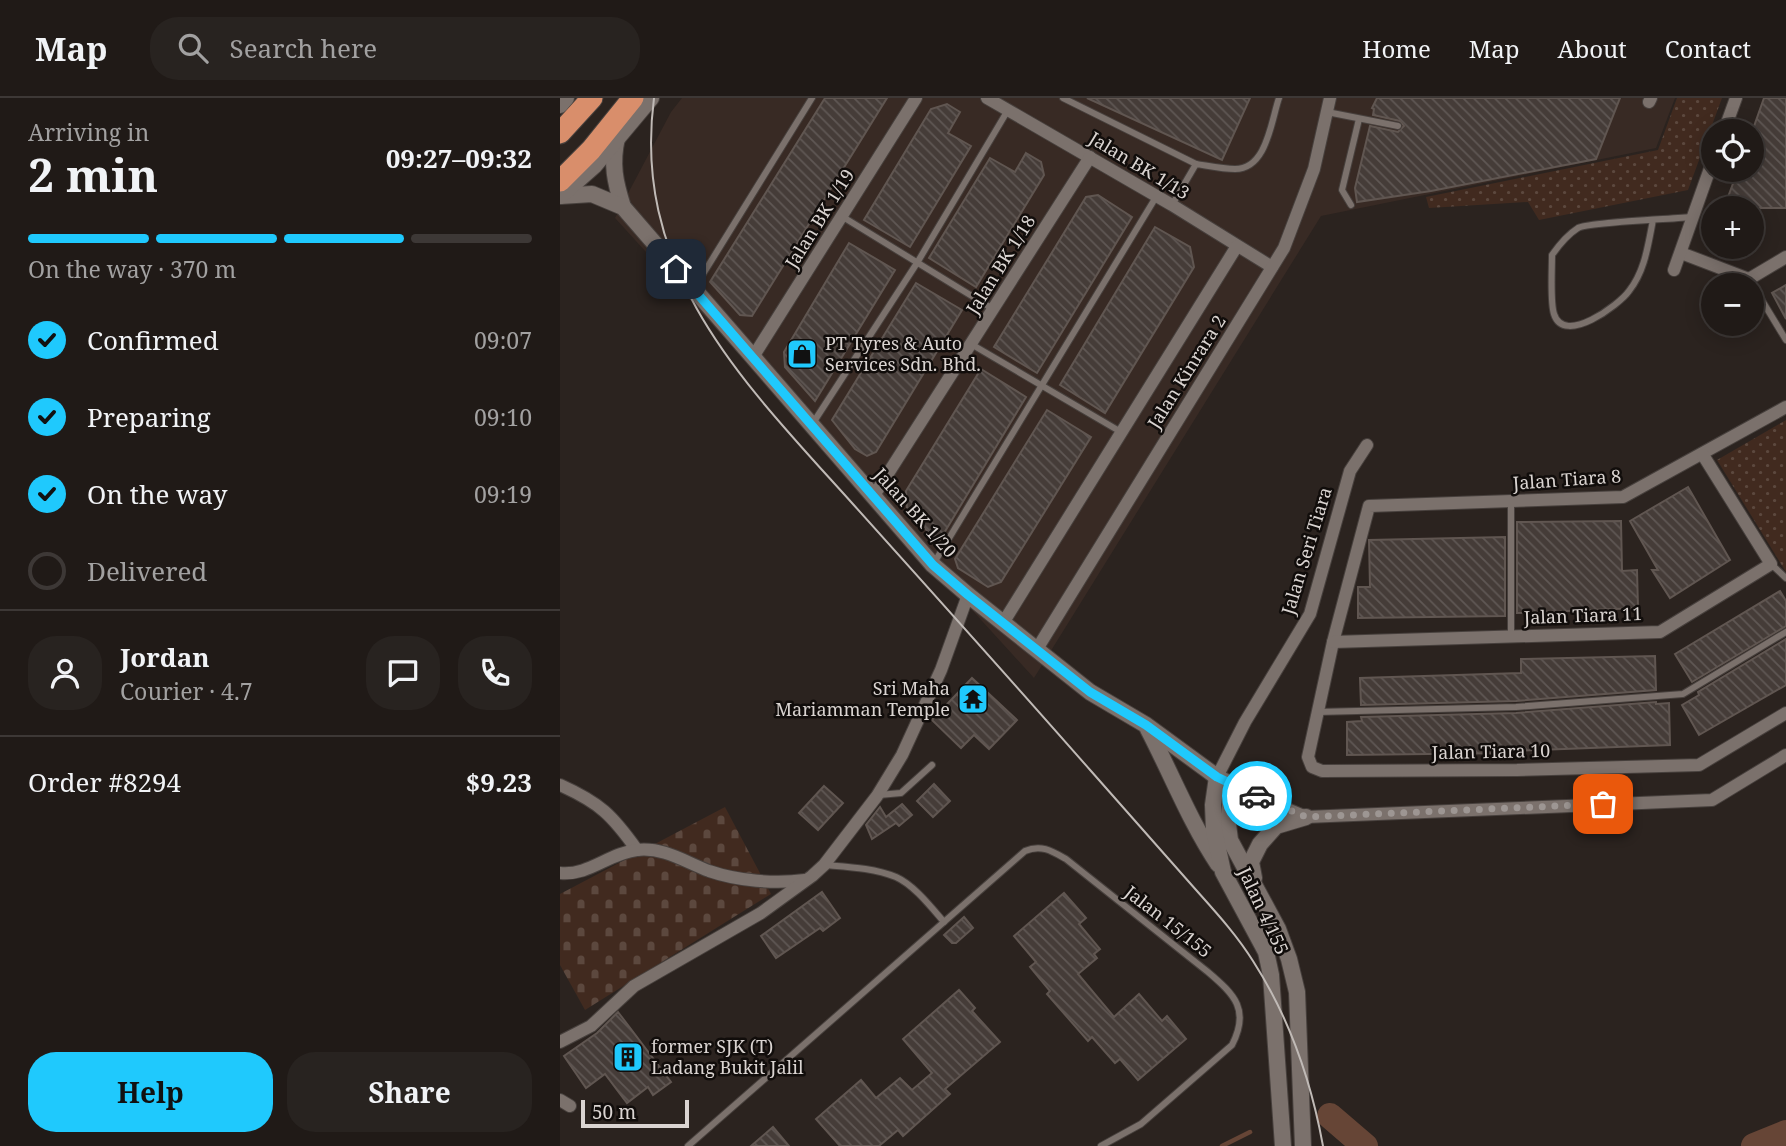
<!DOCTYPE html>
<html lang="en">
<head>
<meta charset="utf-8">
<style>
	:root { --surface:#201a17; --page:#282320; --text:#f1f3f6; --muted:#a2a1a1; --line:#3d3836; --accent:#1fc9fd }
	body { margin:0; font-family:"Noto Serif",serif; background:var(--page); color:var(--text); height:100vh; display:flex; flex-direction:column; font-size:26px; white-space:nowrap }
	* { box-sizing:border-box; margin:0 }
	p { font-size:23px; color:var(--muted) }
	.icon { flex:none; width:38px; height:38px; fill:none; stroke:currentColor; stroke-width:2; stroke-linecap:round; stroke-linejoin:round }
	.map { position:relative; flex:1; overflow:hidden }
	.sheet { display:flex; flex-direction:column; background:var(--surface); width:560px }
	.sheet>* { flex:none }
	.fabs { position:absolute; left:1141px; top:21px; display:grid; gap:14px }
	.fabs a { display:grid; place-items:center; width:63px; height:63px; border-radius:50%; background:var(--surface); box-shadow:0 4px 18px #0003,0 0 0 2px var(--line); font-size:35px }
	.scale { position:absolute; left:21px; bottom:18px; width:108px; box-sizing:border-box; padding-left:7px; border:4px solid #dad4d1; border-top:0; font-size:19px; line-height:24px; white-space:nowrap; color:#dad4d1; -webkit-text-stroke:5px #110d0b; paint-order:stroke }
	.pin { position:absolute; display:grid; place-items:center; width:60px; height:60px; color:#fff; margin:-30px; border-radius:14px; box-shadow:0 4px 10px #0006 }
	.courier { position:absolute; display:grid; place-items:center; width:70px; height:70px; margin:-35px; border:5px solid #1fc9fd; border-radius:50%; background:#fff; color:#222; box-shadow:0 2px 9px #0007 }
	.head em { font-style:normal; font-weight:700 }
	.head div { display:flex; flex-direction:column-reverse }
	.head { display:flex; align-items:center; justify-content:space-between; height:119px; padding:0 28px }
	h1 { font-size:46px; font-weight:700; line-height:52px }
	.bar { display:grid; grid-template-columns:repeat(4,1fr); gap:10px 7px; align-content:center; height:84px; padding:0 28px }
	.bar i { height:9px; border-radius:5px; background:var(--line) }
	.bar .current { background:var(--accent) }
	.bar p { grid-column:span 4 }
	.line { display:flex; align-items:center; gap:18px; padding:0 28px; border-top:2px solid var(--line) }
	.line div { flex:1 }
	.round { display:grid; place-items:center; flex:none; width:74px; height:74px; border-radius:28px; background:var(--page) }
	ol { padding:0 28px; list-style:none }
	li { display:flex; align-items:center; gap:21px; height:77px }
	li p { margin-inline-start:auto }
	li .icon { padding:7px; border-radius:50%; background:var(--accent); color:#111; stroke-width:4 }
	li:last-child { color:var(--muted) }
	li i { width:38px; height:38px; border:4px solid var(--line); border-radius:50% }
	.button { display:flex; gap:14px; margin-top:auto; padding:14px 28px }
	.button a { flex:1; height:80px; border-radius:28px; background:var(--accent); color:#111; font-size:28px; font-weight:700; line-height:80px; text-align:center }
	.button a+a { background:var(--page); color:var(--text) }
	header { display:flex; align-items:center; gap:42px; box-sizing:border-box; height:98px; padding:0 35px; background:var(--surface); border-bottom:2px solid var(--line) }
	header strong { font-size:33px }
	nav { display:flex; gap:38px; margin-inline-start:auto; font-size:24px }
	.search { width:490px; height:63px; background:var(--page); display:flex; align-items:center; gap:18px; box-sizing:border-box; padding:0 24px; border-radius:28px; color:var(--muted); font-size:26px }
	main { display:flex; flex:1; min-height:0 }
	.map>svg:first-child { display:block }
</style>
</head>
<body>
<header>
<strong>Map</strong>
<div class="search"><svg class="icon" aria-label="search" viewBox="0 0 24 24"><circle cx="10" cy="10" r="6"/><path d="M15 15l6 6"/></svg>Search here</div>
<nav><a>Home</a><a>Map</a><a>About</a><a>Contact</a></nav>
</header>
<main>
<section class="sheet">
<div class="head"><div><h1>2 min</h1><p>Arriving in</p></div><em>09:27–09:32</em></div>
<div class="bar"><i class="current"></i><i class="current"></i><i class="current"></i><i></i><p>On the way · 370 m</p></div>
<ol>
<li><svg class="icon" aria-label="check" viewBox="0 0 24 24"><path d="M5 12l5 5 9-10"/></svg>Confirmed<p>09:07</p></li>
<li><svg class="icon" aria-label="check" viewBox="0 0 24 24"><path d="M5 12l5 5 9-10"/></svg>Preparing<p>09:10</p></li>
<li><svg class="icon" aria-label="check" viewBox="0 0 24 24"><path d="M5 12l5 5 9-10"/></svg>On the way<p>09:19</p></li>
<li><i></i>Delivered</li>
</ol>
<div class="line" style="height:126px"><a class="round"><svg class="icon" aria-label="person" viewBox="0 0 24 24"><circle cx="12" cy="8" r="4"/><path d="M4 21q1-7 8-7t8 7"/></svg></a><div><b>Jordan</b><p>Courier · 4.7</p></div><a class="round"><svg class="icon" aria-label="chat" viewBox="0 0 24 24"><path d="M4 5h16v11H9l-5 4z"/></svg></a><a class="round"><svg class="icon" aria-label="phone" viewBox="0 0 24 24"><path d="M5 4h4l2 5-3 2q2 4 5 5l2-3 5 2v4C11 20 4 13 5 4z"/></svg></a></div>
<div class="line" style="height:91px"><div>Order #8294</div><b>$9.23</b></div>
<div class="button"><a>Help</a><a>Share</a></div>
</section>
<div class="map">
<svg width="1226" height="1048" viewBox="0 0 1226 1048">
	<defs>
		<pattern id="cemetery-stones" width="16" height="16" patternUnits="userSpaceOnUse" patternTransform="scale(1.75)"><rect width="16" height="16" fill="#412a1f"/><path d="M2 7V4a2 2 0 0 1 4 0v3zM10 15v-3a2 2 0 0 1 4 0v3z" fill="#5c483e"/></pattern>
		<pattern id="park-dots" width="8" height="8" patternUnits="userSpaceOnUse" patternTransform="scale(1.75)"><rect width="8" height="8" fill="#412a1f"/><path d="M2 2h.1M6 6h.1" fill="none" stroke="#5c483e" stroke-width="1.8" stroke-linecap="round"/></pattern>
		<pattern id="building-back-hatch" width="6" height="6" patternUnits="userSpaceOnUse" patternTransform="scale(1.75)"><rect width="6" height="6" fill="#453c38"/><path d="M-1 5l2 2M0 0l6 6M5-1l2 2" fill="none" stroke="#5f5754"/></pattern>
	</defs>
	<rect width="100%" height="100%" fill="#2b231f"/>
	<polygon fill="#382a24" points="122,0 1115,0 1096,50 761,118 474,580 55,120 111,14"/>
	<polygon fill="url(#cemetery-stones)" points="165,709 211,796 25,912 0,867 0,796"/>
	<g fill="url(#park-dots)">
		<polygon points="1117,0 1162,0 1128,92 979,122 968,104 869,110 866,99 1098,52"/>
		<polygon points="1226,322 1226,474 1157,362"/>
	</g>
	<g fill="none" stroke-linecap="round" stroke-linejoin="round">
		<polyline stroke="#664536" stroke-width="4.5" points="662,1048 690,1034"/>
		<g stroke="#664536" stroke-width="26">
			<polyline points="770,1018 805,1048"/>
			<polyline points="1194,1048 1226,1035"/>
		</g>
	</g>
	<g fill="url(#building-back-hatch)" stroke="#605651" stroke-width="2">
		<polygon points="265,0 327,0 192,218 180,217 150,184"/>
		<polygon points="527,0 690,0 662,62"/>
		<polygon points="817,0 1060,0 1036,61 871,93 797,104 795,90 810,28 838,34 844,28 840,23 813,17 814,11 812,10"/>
		<polygon points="1204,0 1226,0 1226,110 1164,110 1178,72 1192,72 1192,34"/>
		<polygon points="387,6 400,14 388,35 411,48 350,149 304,122 371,11"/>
		<polygon points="466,55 481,64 484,77 416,189 369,160 430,60 455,74"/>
		<polygon points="538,97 572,119 477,275 434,249 526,99"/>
		<polygon points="595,129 630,149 634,169 545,315 500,287"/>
		<polygon points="289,145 335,172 255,303 225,269 224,254"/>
		<polygon points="356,185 402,212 316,354 307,358 295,351 272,322"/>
		<polygon points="1226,187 1226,221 1212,195"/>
		<polygon points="421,271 466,299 378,445 347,410 346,393"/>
		<polygon points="487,312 531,339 441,484 428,489 398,470 395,461"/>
		<polygon points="1128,389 1170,462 1110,500 1092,472 1098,472 1070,423"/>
		<polygon points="1061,423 1062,473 1077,472 1078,510 957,515 957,424"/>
		<polygon points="945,439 945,518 798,520 798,489 810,489 809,442"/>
		<polygon points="1220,493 1226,503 1226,528 1132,584 1115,556"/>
		<polygon points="1226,541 1226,587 1139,637 1122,607 1139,597 1138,594"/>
		<polygon points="1095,558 1096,592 956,603 801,607 800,580 961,575 961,561"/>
		<polygon points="412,580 457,622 429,651 414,637 401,650 372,622"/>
		<polygon points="1096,604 1096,606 1109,605 1110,647 951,653 951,655 787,657 787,624 802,623 801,619 956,615"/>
		<polygon points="374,686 390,703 373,719 357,703"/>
		<polygon points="264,688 283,705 258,732 239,715"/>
		<polygon points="342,706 352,717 339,728 336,725 312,741 306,727 320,709 326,719"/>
		<polygon points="262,794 280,820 263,833 260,830 216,860 201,838"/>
		<polygon points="504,795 526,820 519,826 540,851 534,856 537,860 518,876 554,919 579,896 602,923 607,918 626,941 578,982 560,961 555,965 532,939 528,943 487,896 490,893 470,869 476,864 454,838"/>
		<polygon points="404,819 413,830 396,845 392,845 384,837"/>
		<polygon points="399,892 415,910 412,913 440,944 385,991 390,996 343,1038 338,1032 319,1048 280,1048 256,1021 301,982 316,1000 340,980 352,992 372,975 343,941"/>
		<polygon points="58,914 111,984 93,997 88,989 67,1005 45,976 26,990 4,958 37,935"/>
		<polygon points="213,1029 229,1048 191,1048"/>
	</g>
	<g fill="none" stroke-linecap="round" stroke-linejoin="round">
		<g stroke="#47403d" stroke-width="8">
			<g id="lane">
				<polyline points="503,0 636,66"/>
				<polyline points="767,14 838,28"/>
				<path d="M612 107 636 66C649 68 663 71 675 71 707 71 711 23 719 0"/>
				<polyline points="791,107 782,92 799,21"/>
				<polyline points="283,119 433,211"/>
				<path d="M1093 122C1088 147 1085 173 1069 193 1059 207 1004 248 994 216 990 204 992 172 992 157 999 147 1007 137 1018 130 1029 124 1114 121 1132 119"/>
				<polyline points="1189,181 1226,242"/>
				<polyline points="135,189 252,0"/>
				<polyline points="411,246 561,334"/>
				<polyline points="253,325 357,165 448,12"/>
				<polyline points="374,465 596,99"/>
				<polyline points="1211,466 1226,480"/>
				<polyline points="951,538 951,403"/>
				<polyline points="757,614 956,609 1123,596 1226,534"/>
				<polyline points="319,697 341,695 372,667"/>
				<path d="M265 767C289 769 314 770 336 779 354 787 371 809 384 824"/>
				<path d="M128 1048 465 753C481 746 492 753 506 761L648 874C675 897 690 912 672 947L581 1026 541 1048"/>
			</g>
		</g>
		<g stroke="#47403d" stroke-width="14">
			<g id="street">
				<polyline points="427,0 612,107 712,169"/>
				<polyline points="1089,4 1091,0"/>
				<polyline points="1164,33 1176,0"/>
				<polyline points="1121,155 1189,181 1226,159"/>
				<polyline points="1114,172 1153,62"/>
				<polyline points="193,259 356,0"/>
				<polyline points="1226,309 1063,399 809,408 773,544 748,659 752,669 762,673 957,672 1139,667 1226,615"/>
				<polyline points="313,399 530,59"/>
				<polyline points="443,525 677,148"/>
				<polyline points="773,544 1100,534 1211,466 1143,357"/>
				<polyline points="477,551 724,150 754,71 770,0"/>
				<polyline points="657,679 685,624 750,516 790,373 807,347"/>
				<path d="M0 687C40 705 52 717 77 752"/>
				<polyline points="672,687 746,719 1152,702 1226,657"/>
				<path d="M0 775C29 778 49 755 77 752 104 749 125 764 149 773 178 783 215 786 245 782"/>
				<polyline points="0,944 31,928 74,888 201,815 252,778 264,767 317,698 342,657 381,572 408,497"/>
				<polyline points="0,1002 10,1008"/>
			</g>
		</g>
		<g stroke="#47403d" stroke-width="18">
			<g id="secondary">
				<polyline points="0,7 6,0"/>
				<path d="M57 40C51 66 55 84 63 109"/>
				<polyline points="0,98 32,96 63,109 373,467 408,497 530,594 586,627 657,679 672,687 668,726 670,742 718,831 729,861 737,894 743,1048"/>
				<polyline points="0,98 34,68 91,0"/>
				<path d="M588 631C611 675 630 724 658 766"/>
				<polyline points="657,679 653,707 654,732 663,774 706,854 711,877 723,1048"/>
				<polyline points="694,780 691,764 700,746 716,728 746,719"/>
			</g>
		</g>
		<g stroke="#47403d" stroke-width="23">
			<g id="highway">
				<polyline points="0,35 32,0"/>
				<polyline points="0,83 31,52 73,0"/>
			</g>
		</g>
		<use href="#lane" stroke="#7b716c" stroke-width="6"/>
		<use href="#street" stroke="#7b716c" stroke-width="12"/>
		<use href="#secondary" stroke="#7b716c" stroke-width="16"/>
		<use href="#highway" stroke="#d98e6b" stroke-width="21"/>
		<path stroke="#c0bab6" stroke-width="2" d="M94 0C71 175 185 286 292 405 372 494 452 583 531 673 564 710 596 747 629 784 651 809 675 834 693 863 729 919 751 982 763 1048"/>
	</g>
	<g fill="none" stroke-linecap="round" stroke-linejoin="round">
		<polyline stroke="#9d9693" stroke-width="7" stroke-dasharray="0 12.6" points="697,698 746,719 1043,706"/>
		<polyline stroke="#1fc9fd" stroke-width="9" points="116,171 373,467 408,497 530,594 586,627 657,679 697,698"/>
	</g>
	<defs>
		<g id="shop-square" transform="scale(1.575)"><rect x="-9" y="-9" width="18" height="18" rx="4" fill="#1fc9fd" stroke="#110d0b"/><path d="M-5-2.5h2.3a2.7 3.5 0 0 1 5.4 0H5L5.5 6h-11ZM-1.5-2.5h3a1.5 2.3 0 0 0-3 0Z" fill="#111"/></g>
		<g id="temple-square" transform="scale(1.575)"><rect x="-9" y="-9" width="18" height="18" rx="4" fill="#1fc9fd" stroke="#110d0b"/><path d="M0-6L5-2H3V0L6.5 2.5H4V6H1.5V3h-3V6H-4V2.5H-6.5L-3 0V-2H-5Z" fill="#111"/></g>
		<g id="building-square" transform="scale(1.575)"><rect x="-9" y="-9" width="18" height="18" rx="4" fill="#1fc9fd" stroke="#110d0b"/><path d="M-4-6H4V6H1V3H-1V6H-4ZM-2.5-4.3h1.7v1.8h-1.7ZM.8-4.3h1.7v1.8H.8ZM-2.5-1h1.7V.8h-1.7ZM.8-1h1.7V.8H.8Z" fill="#111"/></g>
	</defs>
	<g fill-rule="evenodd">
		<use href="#shop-square" x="242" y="256"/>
		<use href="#temple-square" x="413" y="601"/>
		<use href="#building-square" x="68" y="959"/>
	</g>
	<g text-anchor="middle" stroke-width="5" stroke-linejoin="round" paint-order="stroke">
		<g font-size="18" fill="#dad4d1" stroke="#110d0b">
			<text transform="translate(579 68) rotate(31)" y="6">Jalan BK 1/13</text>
			<text transform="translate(260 121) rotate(-58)" y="6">Jalan BK 1/19</text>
			<text transform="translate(441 167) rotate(-58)" y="6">Jalan BK 1/18</text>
			<text transform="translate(627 274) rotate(-58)" y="6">Jalan Kinrara 2</text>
			<text transform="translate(1007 382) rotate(-4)" y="6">Jalan Tiara 8</text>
			<text transform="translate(355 415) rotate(48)" y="6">Jalan BK 1/20</text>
			<text transform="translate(747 453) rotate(-73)" y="6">Jalan Seri Tiara</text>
			<text transform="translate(1023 518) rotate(-2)" y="6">Jalan Tiara 11</text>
			<text transform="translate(931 654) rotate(-1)" y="6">Jalan Tiara 10</text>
			<text transform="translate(703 813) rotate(65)" y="6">Jalan 4/155</text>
			<text transform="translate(608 824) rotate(38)" y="6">Jalan 15/155</text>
		</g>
		<g font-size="18" fill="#dad4d1" stroke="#110d0b" text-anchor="start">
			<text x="265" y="252">PT Tyres &amp; Auto<tspan x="265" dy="21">Services Sdn. Bhd.</tspan></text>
			<text x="390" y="597" text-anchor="end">Sri Maha<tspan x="390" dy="21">Mariamman Temple</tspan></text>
			<text x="91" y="955">former SJK (T)<tspan x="91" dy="21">Ladang Bukit Jalil</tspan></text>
		</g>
	</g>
</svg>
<div class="fabs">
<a><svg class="icon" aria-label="locate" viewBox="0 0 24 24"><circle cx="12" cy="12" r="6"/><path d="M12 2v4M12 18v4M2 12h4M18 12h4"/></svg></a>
<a>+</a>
<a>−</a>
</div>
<div class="scale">50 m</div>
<div class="pin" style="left:1043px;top:706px;background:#ea580c"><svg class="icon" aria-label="bag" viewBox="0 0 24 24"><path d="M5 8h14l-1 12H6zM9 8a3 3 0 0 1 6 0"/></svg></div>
<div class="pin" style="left:116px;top:171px;background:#1f2937"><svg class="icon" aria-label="home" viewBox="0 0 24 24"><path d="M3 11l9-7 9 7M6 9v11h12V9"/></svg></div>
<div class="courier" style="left:697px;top:698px"><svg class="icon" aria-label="car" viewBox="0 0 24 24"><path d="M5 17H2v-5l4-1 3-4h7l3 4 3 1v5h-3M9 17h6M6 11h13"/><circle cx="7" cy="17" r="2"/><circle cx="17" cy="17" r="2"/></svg></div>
</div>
</main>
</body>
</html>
